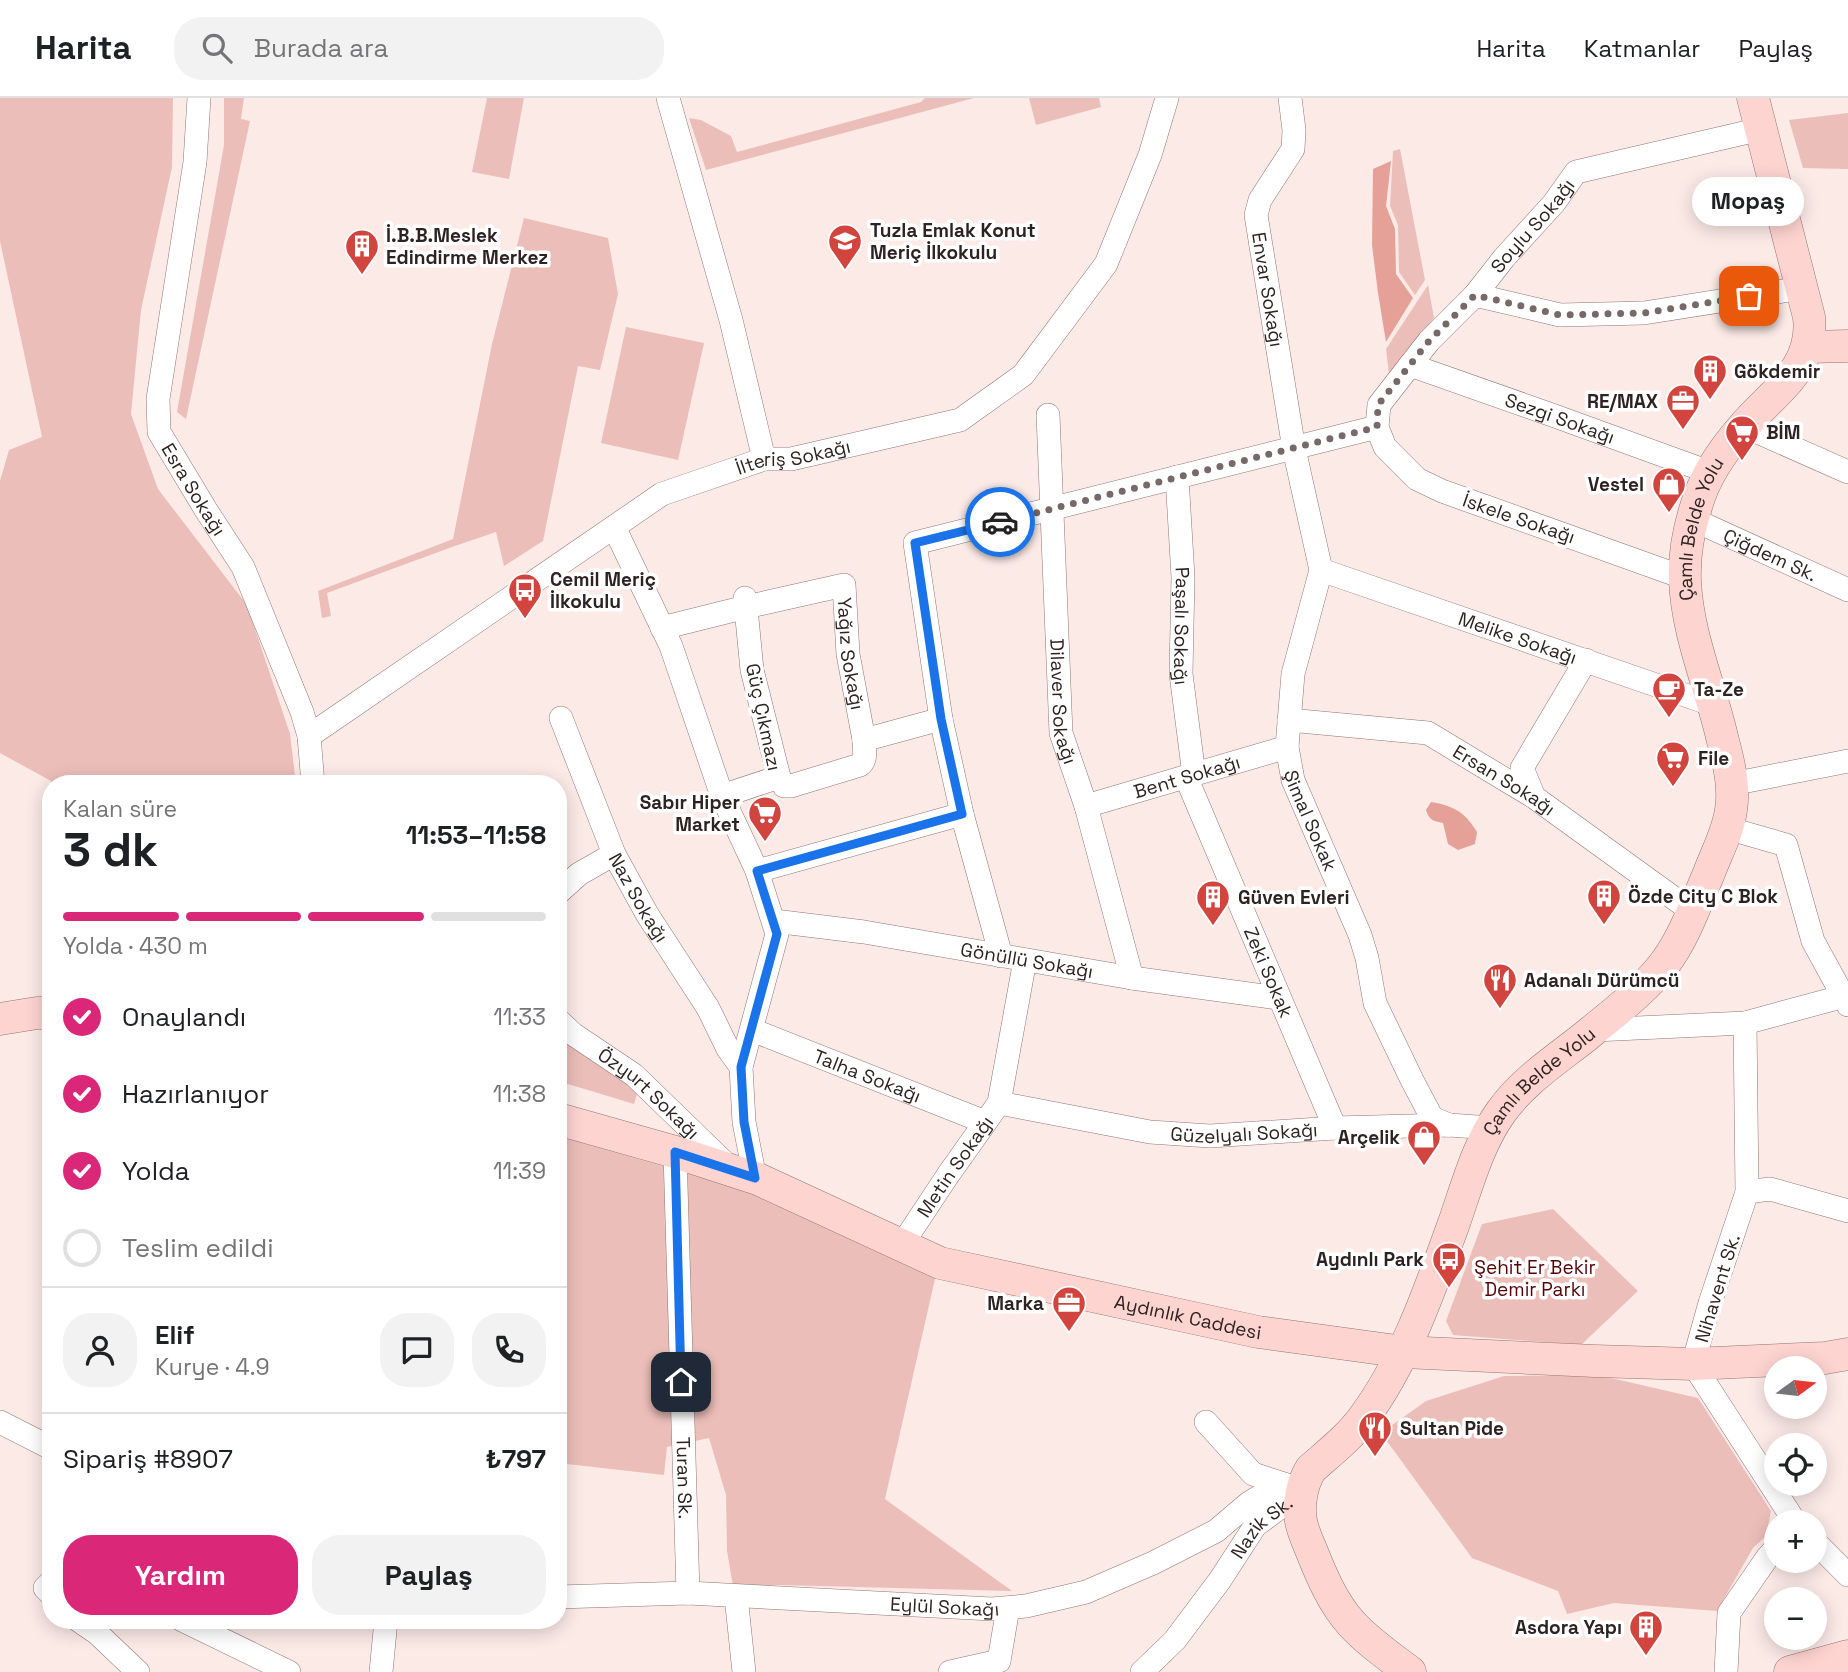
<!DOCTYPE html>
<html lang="tr">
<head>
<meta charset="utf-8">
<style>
	:root { --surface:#fff; --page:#f2f2f2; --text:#202124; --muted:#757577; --line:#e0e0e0; --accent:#db2777 }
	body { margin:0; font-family:"Space Grotesk",sans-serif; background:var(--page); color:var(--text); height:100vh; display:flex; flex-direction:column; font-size:26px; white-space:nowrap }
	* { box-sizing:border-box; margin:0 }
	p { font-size:23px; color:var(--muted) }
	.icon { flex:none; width:38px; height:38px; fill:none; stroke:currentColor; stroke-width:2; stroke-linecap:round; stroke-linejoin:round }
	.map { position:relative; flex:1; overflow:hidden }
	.sheet { position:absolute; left:42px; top:677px; width:525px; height:854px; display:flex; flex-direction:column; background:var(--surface); border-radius:28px; box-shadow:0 4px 18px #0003 }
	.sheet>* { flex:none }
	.needle { width:46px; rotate:75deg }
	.fabs { position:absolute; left:1764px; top:1258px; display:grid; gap:14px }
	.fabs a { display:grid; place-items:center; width:63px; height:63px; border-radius:50%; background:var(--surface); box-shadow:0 4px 18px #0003; font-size:35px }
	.pin { position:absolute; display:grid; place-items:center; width:60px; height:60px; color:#fff; margin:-30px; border-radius:14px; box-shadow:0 4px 10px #0006 }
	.courier { position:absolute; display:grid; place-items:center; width:70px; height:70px; margin:-35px; border:5px solid #1a73e8; border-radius:50%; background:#fff; color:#222; box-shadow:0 2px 9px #0007 }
	.bubble { position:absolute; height:49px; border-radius:24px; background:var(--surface); box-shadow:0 4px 18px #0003; font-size:23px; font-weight:800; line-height:49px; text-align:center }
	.headline em { font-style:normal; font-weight:800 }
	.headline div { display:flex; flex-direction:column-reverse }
	.headline { display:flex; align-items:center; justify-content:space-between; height:119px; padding:0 21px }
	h1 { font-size:46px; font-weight:800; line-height:52px }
	.bar { display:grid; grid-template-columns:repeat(4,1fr); gap:10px 7px; align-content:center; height:84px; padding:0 21px }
	.bar i { height:9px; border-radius:5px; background:var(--line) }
	.bar .selected { background:var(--accent) }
	.bar p { grid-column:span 4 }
	.line { display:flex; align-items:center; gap:18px; padding:0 21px; border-top:2px solid var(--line) }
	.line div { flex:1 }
	.round { display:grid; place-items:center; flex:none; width:74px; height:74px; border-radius:28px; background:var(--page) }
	ol { padding:0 21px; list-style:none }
	li { display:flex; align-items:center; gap:21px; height:77px }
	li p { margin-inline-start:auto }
	li .icon { padding:7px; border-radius:50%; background:var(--accent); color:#fff; stroke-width:4 }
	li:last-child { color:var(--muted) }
	li i { width:38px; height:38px; border:4px solid var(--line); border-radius:50% }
	.primary-button { display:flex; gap:14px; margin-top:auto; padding:14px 21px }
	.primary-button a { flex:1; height:80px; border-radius:28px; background:var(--accent); color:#fff; font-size:28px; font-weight:800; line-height:80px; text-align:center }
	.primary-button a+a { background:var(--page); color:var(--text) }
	header { display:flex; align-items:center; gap:42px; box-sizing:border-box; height:98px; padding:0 35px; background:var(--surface); border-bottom:2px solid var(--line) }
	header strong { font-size:33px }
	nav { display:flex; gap:38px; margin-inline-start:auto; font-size:24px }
	.search { width:490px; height:63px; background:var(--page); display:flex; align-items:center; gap:18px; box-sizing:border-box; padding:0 24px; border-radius:28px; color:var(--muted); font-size:26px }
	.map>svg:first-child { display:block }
</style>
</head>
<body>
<header>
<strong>Harita</strong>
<div class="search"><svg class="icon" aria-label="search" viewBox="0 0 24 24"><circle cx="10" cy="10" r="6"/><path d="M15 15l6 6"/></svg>Burada ara</div>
<nav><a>Harita</a><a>Katmanlar</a><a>Paylaş</a></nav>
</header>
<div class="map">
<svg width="1848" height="1574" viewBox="0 0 1848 1574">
	<rect width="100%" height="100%" fill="#fceae7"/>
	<g fill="#ecbeb9">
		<polygon points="0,0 173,0 172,69 141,212 131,316 158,391 247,507 290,636 296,686 51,686 51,683 0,655 0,383 9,352 42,339 0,143"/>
		<polygon points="224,0 244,0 241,21 250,23 186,321 177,314 224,47"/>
		<polygon points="487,0 524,0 509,81 472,74"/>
		<polygon points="925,0 974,0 706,72 689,20 701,22 731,38 737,54 921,4"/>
		<polygon points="1029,0 1099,0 1101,9 1036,27"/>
		<polygon points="1848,15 1848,71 1803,70 1789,22"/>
		<polygon points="1400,51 1425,182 1415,197 1399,174 1398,127 1390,108 1393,53"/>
		<polygon points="524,120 608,140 618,196 600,272 578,268 543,443 504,468 496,434 452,449 327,495 331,518 322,520 318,493 453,441 492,246"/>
		<polygon points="1428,187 1434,220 1389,276 1386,251"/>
		<polygon points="626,229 704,245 678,362 601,345"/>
		<polygon points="558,931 638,993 634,1006 558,983"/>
		<polygon points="558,1038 752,1094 935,1181 885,1401 1012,1493 779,1487 733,1488 727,1453 726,1397 709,1340 667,1349 664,1377 558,1365"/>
		<polygon points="1553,1111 1638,1193 1581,1247 1453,1237 1446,1223 1482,1126"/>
		<polygon points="1598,1277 1698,1300 1771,1413 1766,1438 1753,1450 1717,1513 1614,1505 1567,1516 1558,1493 1472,1460 1381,1335 1426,1303 1504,1278"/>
	</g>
	<g fill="#e5a098">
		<polygon points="1391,63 1386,108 1395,131 1396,176 1413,200 1386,244 1378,195 1372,147 1373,71"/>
		<path d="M1431 704C1454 708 1465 714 1477 734L1475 746 1458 752 1448 746 1443 725C1433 723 1429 722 1426 712Z"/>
	</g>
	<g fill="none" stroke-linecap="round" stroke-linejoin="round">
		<g stroke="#907672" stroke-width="24">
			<g id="street">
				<path id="s1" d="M199 0 195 64 158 301 159 334 206 412 243 469 302 614 309 638 313 686"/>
				<polyline points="668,0 731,222 764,361"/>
				<path id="s2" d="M1290 0 1294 32 1293 51 1260 102 1256 117 1294 351 1321 472 1293 576 1287 649 1293 682 1360 837 1367 860 1375 905 1412 982 1432 1020 1449 1027"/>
				<polyline points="1475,197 1560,217 1644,215 1802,190"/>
				<path id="s3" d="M1410 267 1552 317 1709 374"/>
				<path id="s4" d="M1048 317 1061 635 1086 708 1132 880"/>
				<polyline points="1744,328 1848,374"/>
				<path id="s5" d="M1177 379 1183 479 1181 576 1194 677"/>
				<path id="s6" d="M1692 421 1848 492"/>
				<polyline points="614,429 671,548 722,698 757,773 777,836 741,969 744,1024 755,1080"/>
				<path id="s7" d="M1321 472 1714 607"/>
				<path id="s8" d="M1685 480 1442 393 1417 381 1385 349 1377 329 1379 307 1429 243 1475 197 1504 160 1554 105 1576 74 1761 31"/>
				<path id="s9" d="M662 530 746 509 844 487 848 556 864 642 941 621"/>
				<path id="s10" d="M561 620 614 756 647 816 708 910 728 951 741 969"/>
				<path id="s11" d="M1289 622 1428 635 1534 699 1693 814"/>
				<path id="s12" d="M309 638 662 396 764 361H791L960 322 1023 277 1106 166 1150 57 1167 0"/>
				<path d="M779 679 784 688H791L860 667C867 662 864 651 864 642"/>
				<path id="s13" d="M1186 679 1335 1030"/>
				<polyline points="1732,686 1848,663"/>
				<polyline points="722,698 779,679 752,572 745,500"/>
				<polyline points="1534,699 1522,670 1586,562"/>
				<path id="s14" d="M1086 708 1287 649"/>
				<polyline points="1727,730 1786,747 1813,843 1848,907"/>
				<polyline points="757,773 962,716"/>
				<polyline points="558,795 579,776 614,756"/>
				<path id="s15" d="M774 823 864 834 1132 880 1279 900"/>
				<polyline points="1001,858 962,716 941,621 915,445 1377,329"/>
				<path id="s16" d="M558 922 573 936 634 977 728 1068"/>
				<polyline points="1745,925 1747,1094 1710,1205 1693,1266 1795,1424"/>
				<path id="s17" d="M752 932 985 1024"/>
				<polyline points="1594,932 1745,925 1848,897"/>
				<path id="s18" d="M999 1005 1150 1034 1210 1038 1335 1030 1449 1027 1491 1030"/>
				<path id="s19" d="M675 1054 688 1495"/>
				<polyline points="1747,1094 1770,1091 1848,1113"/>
				<path id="s20" d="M901 1148 948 1077 999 1005 1025 862"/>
				<polyline points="0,1324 51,1350"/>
				<polyline points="1206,1324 1253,1376 1290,1388"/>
				<polyline points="1815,1444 1848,1477"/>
				<polyline points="51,1484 45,1490 51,1496"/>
				<polyline points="736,1498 744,1574"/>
				<path id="s21" d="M558 1499 688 1495 992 1511 1026 1508 1086 1494 1153 1465 1216 1433 1249 1405 1267 1394 1303 1392"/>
				<polyline points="78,1522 97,1535 138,1574"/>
				<polyline points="182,1522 289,1574"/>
				<polyline points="381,1574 386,1522"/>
				<polyline points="950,1574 999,1563 1008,1510"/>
				<path id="s22" d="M1142 1574 1175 1542 1220 1482 1255 1428 1303 1392"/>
				<polyline points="1726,1574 1729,1515 1767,1460 1776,1450"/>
			</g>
		</g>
		<g stroke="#907672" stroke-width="33">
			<g id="secondary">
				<polyline points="1808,249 1848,248"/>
				<polyline points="0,921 37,915 51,915"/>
				<path id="s23" d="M558 1021 675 1054 758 1081 940 1165 1258 1234 1404 1254 1595 1263 1693 1266 1825 1260 1848 1256"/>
				<path id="s24" d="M1410 1574C1390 1559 1368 1544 1351 1525 1333 1505 1322 1479 1312 1454 1308 1444 1303 1434 1301 1423 1298 1407 1302 1385 1311 1371 1329 1355 1350 1339 1364 1319 1406 1262 1430 1191 1454 1125 1467 1088 1478 1046 1501 1014 1523 983 1557 961 1586 938 1611 917 1646 891 1665 865 1685 838 1696 805 1709 775 1717 754 1728 734 1731 712 1735 687 1728 662 1722 639 1710 587 1687 536 1685 482 1684 459 1689 431 1696 409 1704 379 1722 353 1743 329 1773 294 1815 271 1809 219L1753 0"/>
				<polyline points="1790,1574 1848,1558"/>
			</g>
		</g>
		<use href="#street" stroke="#fff" stroke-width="23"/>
		<use href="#secondary" stroke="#fed4d1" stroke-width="32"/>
	</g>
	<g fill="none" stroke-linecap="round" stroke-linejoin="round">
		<polyline stroke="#766967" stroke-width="7" stroke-dasharray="0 12.6" points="1000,424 1377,329 1378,307 1429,243 1475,197 1560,217 1644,215 1749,198"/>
		<polyline stroke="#1a73e8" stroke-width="9" points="681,1284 675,1054 755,1080 744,1024 741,969 777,836 757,773 962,716 941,621 915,445 1000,424"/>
	</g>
	<defs>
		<g id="school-pin" transform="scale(1.75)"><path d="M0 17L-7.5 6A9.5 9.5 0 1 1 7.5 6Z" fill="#d2443e" stroke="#fff"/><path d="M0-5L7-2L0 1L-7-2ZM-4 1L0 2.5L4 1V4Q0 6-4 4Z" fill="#fff"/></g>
		<g id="building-pin" transform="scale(1.75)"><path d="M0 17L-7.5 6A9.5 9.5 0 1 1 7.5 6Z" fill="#d2443e" stroke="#fff"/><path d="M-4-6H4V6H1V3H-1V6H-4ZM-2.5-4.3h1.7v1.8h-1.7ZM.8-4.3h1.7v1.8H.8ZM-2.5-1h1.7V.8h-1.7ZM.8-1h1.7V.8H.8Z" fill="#fff"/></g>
		<g id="office-pin" transform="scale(1.75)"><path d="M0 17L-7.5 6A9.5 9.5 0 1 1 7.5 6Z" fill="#d2443e" stroke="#fff"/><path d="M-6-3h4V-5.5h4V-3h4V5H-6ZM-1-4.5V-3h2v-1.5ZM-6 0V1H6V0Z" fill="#fff"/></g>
		<g id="supermarket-pin" transform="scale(1.75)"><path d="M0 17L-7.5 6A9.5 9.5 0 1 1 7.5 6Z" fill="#d2443e" stroke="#fff"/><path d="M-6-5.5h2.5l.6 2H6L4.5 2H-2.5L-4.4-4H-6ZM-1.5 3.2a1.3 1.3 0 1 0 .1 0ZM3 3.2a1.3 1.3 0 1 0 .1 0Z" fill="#fff"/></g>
		<g id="shop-pin" transform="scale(1.75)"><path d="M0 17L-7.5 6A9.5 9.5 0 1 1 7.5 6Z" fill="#d2443e" stroke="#fff"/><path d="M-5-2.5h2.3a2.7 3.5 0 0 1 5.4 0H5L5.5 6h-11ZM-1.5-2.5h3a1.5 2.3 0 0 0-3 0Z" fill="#fff"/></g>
		<g id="bus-pin" transform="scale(1.75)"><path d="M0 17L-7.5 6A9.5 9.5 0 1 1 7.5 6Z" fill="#d2443e" stroke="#fff"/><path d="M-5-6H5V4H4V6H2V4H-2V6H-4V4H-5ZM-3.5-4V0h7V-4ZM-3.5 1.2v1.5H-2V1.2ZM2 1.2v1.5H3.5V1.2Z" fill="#fff"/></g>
		<g id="cafe-pin" transform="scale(1.75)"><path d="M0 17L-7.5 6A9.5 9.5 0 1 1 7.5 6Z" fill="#d2443e" stroke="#fff"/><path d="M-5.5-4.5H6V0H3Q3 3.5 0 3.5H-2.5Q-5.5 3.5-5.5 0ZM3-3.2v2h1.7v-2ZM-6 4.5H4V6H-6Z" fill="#fff"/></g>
		<g id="restaurant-pin" transform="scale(1.75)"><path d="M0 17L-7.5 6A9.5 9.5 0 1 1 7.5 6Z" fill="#d2443e" stroke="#fff"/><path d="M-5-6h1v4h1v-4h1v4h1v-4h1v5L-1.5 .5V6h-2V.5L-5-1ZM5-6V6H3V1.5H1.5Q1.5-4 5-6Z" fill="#fff"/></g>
	</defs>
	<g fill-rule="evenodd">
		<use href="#school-pin" x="845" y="143"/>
		<use href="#building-pin" x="362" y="148"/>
		<use href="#building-pin" x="1710" y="273"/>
		<use href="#office-pin" x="1683" y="303"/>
		<use href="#supermarket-pin" x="1742" y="334"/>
		<use href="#shop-pin" x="1669" y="386"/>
		<use href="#bus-pin" x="525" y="492"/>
		<use href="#cafe-pin" x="1669" y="591"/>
		<use href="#supermarket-pin" x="1673" y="660"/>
		<use href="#supermarket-pin" x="765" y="715"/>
		<use href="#building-pin" x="1604" y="798"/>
		<use href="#building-pin" x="1213" y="799"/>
		<use href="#restaurant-pin" x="1500" y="882"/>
		<use href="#shop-pin" x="1424" y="1039"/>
		<use href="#bus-pin" x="1449" y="1161"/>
		<use href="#office-pin" x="1069" y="1205"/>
		<use href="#restaurant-pin" x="1375" y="1330"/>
		<use href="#building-pin" x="1646" y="1529"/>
	</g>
	<g text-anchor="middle" stroke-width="7" stroke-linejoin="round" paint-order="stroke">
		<g font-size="19" fill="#2e2322" stroke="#fff">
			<text dy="7" stroke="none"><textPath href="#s8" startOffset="611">Soylu Sokağı</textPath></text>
			<text dy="7" stroke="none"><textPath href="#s2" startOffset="203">Envar Sokağı</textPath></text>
			<text dy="7" stroke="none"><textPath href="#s3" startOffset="159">Sezgi Sokağı</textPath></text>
			<text dy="7" stroke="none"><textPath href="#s12" startOffset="565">İlteriş Sokağı</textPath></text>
			<text dy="7" stroke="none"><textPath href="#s1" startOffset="404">Esra Sokağı</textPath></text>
			<text transform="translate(1519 420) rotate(19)" y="7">İskele Sokağı</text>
			<text dy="7" stroke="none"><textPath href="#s24" startOffset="1334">Çamlı Belde Yolu</textPath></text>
			<text dy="7" stroke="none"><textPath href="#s6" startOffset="86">Çiğdem Sk.</textPath></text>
			<text dy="7" stroke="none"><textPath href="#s5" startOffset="149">Paşalı Sokağı</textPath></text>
			<text dy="7" stroke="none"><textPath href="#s7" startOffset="208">Melike Sokağı</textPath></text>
			<text dy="7" stroke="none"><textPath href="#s9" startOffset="256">Yağız Sokağı</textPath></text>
			<text dy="7" stroke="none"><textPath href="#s4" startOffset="287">Dilaver Sokağı</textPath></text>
			<text transform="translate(764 619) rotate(78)" y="7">Güç Çıkmazı</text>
			<text dy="7" stroke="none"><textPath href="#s14" startOffset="105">Bent Sokağı</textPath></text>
			<text dy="7" stroke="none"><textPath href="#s11" startOffset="229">Ersan Sokağı</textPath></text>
			<text dy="7" stroke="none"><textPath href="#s2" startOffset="747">Şimal Sokak</textPath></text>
			<text dy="7" stroke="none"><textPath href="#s10" startOffset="196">Naz Sokağı</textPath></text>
			<text dy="7" stroke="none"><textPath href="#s15" startOffset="256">Gönüllü Sokağı</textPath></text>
			<text dy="7" stroke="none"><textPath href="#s13" startOffset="212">Zeki Sokak</textPath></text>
			<text dy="7" stroke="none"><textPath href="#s17" startOffset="124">Talha Sokağı</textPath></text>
			<text dy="7" stroke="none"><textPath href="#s24" startOffset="704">Çamlı Belde Yolu</textPath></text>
			<text dy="7" stroke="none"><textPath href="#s16" startOffset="117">Özyurt Sokağı</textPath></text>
			<text dy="7" stroke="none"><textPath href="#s18" startOffset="248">Güzelyalı Sokağı</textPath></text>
			<text dy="7" stroke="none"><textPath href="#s20" startOffset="96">Metin Sokağı</textPath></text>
			<text transform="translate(1717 1190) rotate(-73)" y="7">Nihavent Sk.</text>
			<text dy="7" stroke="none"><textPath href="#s23" startOffset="663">Aydınlık Caddesi</textPath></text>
			<text dy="7" stroke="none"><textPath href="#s19" startOffset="326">Turan Sk.</textPath></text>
			<text dy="7" stroke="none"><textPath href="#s22" startOffset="189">Nazik Sk.</textPath></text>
			<text dy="7" stroke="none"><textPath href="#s21" startOffset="387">Eylül Sokağı</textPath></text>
		</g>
		<g font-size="19" font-weight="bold" fill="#2e2322" stroke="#fff" text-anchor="start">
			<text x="870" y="139">Tuzla Emlak Konut<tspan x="870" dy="22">Meriç İlkokulu</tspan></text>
			<text x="386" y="144">İ.B.B.Meslek<tspan x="386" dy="22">Edindirme Merkez</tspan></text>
			<text x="1734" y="280">Gökdemir</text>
			<text x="1658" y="310" text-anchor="end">RE/MAX</text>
			<text x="1766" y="341">BİM</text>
			<text x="1644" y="393" text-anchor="end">Vestel</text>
			<text x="550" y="488">Cemil Meriç<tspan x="550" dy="22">İlkokulu</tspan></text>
			<text x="1694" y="598">Ta-Ze</text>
			<text x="1698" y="667">File</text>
			<text x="740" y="711" text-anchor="end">Sabır Hiper<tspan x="740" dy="22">Market</tspan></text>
			<text x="1628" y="805">Özde City C Blok</text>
			<text x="1238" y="806">Güven Evleri</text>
			<text x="1524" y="889">Adanalı Dürümcü</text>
			<text x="1400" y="1046" text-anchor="end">Arçelik</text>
			<text x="1424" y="1168" text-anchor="end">Aydınlı Park</text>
			<text x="1044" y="1212" text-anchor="end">Marka</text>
			<text x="1400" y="1337">Sultan Pide</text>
			<text x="1622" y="1536" text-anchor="end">Asdora Yapı</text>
		</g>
		<g font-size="19" fill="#560306" stroke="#fff">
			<text x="1535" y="1176">Şehit Er Bekir<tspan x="1535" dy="22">Demir Parkı</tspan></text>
		</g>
	</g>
</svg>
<div class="fabs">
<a><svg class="needle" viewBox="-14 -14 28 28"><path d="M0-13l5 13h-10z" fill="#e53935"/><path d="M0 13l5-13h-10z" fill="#757577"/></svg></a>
<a><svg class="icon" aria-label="locate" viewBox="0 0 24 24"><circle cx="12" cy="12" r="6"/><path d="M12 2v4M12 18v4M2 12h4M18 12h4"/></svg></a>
<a>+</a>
<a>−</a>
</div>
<div class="pin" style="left:1749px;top:198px;background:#ea580c"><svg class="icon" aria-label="bag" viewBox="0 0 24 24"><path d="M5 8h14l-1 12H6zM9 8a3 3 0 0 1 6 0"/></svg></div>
<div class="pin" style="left:681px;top:1284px;background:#1f2937"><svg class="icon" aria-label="home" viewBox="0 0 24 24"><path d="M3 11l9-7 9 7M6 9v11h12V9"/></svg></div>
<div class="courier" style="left:1000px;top:424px"><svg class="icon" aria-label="car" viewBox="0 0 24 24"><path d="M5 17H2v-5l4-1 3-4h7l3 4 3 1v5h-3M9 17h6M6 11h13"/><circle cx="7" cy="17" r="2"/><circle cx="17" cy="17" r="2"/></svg></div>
<div class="bubble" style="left:1692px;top:79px;width:112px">Mopaş</div>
<section class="sheet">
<div class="headline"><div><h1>3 dk</h1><p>Kalan süre</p></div><em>11:53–11:58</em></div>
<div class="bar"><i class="selected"></i><i class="selected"></i><i class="selected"></i><i></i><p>Yolda · 430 m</p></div>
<ol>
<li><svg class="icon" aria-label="check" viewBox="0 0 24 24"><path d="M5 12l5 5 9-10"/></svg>Onaylandı<p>11:33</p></li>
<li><svg class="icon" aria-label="check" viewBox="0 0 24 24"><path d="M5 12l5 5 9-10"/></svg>Hazırlanıyor<p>11:38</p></li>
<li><svg class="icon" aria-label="check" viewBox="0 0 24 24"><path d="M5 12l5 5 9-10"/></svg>Yolda<p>11:39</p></li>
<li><i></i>Teslim edildi</li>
</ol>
<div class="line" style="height:126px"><a class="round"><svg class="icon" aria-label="person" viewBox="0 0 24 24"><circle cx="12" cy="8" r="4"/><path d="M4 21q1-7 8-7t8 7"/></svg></a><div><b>Elif</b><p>Kurye · 4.9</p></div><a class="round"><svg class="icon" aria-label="chat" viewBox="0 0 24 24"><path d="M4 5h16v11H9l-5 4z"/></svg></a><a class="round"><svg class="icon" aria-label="phone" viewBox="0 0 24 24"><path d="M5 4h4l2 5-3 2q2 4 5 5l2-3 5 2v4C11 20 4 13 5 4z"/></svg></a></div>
<div class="line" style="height:91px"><div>Sipariş #8907</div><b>₺797</b></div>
<div class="primary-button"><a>Yardım</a><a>Paylaş</a></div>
</section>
</div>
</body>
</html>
